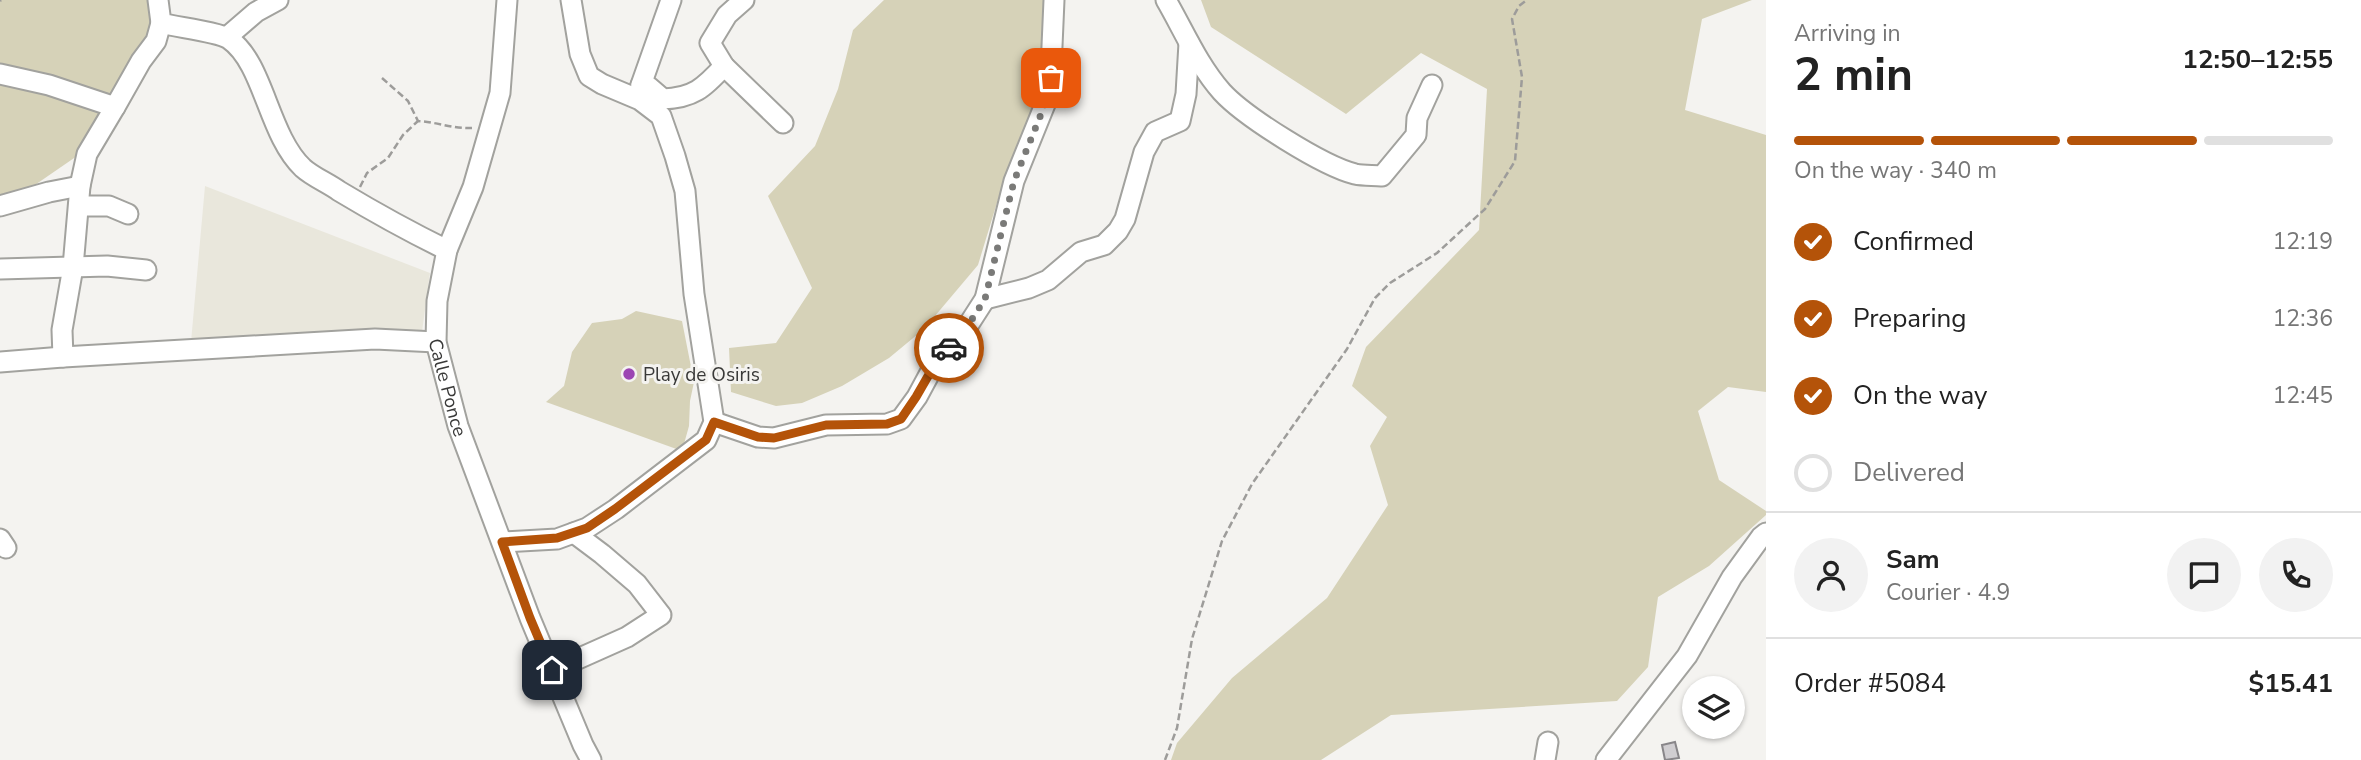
<!DOCTYPE html>
<html lang="en">
<head>
<meta charset="utf-8">
<style>
	:root { --surface:#fff; --page:#f2f2f2; --text:#222; --muted:#767676; --line:#e0e0e0; --accent:#b45309 }
	body { margin:0; font-family:"Nunito Sans",sans-serif; background:var(--page); color:var(--text); height:100vh; display:flex; flex-direction:column; font-size:26px; white-space:nowrap }
	* { box-sizing:border-box; margin:0 }
	p { font-size:23px; color:var(--muted) }
	.icon { flex:none; width:38px; height:38px; fill:none; stroke:currentColor; stroke-width:2; stroke-linecap:round; stroke-linejoin:round }
	.map { position:relative; flex:1; overflow:hidden }
	.drawer { display:flex; flex-direction:column; background:var(--surface); width:595px }
	.drawer>* { flex:none }
	.buttons { position:absolute; left:1682px; top:676px; display:grid; gap:14px }
	.buttons a { display:grid; place-items:center; width:63px; height:63px; border-radius:50%; background:var(--surface); box-shadow:0 2px 5px #0004; font-size:35px }
	.pin { position:absolute; display:grid; place-items:center; width:60px; height:60px; color:#fff; margin:-30px; border-radius:14px; box-shadow:0 4px 10px #0006 }
	.courier { position:absolute; display:grid; place-items:center; width:70px; height:70px; margin:-35px; border:5px solid #b45309; border-radius:50%; background:#fff; color:#222; box-shadow:0 2px 9px #0007 }
	.head em { font-style:normal; font-weight:700 }
	.head div { display:flex; flex-direction:column-reverse }
	.head { display:flex; align-items:center; justify-content:space-between; height:119px; padding:0 28px }
	h1 { font-size:46px; font-weight:700; line-height:52px }
	.bar { display:grid; grid-template-columns:repeat(4,1fr); gap:10px 7px; align-content:center; height:84px; padding:0 28px }
	.bar i { height:9px; border-radius:5px; background:var(--line) }
	.bar .active { background:var(--accent) }
	.bar p { grid-column:span 4 }
	.line { display:flex; align-items:center; gap:18px; padding:0 28px; border-top:2px solid var(--line) }
	.line div { flex:1 }
	.round { display:grid; place-items:center; flex:none; width:74px; height:74px; border-radius:37px; background:var(--page) }
	ol { padding:0 28px; list-style:none }
	li { display:flex; align-items:center; gap:21px; height:77px }
	li p { margin-inline-start:auto }
	li .icon { padding:7px; border-radius:50%; background:var(--accent); color:#fff; stroke-width:4 }
	li:last-child { color:var(--muted) }
	li i { width:38px; height:38px; border:4px solid var(--line); border-radius:50% }
	main { display:flex; flex:1; min-height:0 }
	.map>svg:first-child { display:block }
</style>
</head>
<body>
<main>
<div class="map">
<svg width="1766" height="760" viewBox="0 0 1766 760">
	<rect width="100%" height="100%" fill="#f4f3f0"/>
	<polygon fill="#e9e7dc" points="205,186 430,273 422,332 191,342"/>
	<g fill="#d6d2b8">
		<polygon points="0,0 148,0 154,28 93,145 0,209"/>
		<polygon points="884,0 1045,0 1040,93 1007,170 978,265 924,329 889,358 842,386 802,403 776,406 731,392 729,348 776,343 812,288 768,196 815,146 838,89 853,30"/>
		<polygon points="1201,0 1752,0 1702,19 1685,110 1766,135 1766,392 1728,387 1698,411 1719,480 1766,511 1766,515 1709,566 1658,597 1648,667 1617,701 1391,715 1321,760 1171,760 1177,743 1232,678 1327,598 1388,505 1370,446 1387,417 1352,386 1366,347 1479,230 1487,89 1421,53 1346,114 1211,27"/>
		<polygon points="636,311 682,321 694,382 690,401 689,426 682,451 546,402 564,386 572,352 592,323 622,319"/>
	</g>
	<polygon fill="#d0ced1" stroke="#888689" stroke-width="2" points="1675,742 1679,758 1665,760 1662,745"/>
	<g fill="none" stroke-linecap="round" stroke-linejoin="round">
		<g stroke="#a2a29e" stroke-width="23">
			<g id="minor">
				<path d="M158 0 161 23C175 27 219 32 229 39 264 63 268 135 303 168 313 177 328 183 339 191 374 212 410 232 447 250"/>
				<path id="s1" d="M507 0 500 93 473 187 447 250 437 301 436 342 458 426 530 618 583 745 591 760"/>
				<path d="M1166 0C1184 31 1198 65 1222 92 1245 117 1323 166 1355 174 1364 176 1374 175 1382 176L1416 135 1417 118 1432 85"/>
				<polyline points="227,37 256,12 278,0"/>
				<polyline points="724,66 783,123"/>
				<polyline points="0,74 49,85 115,107 141,61 156,41 161,23"/>
				<path d="M641 85 649 87 663 99C693 98 704 88 724 66L710 43 727 15 744 0"/>
				<polyline points="640,96 641,85 671,0"/>
				<polyline points="0,206 49,192 80,186"/>
				<polyline points="79,206 109,206 128,214"/>
				<polyline points="0,269 107,266 146,270"/>
				<polyline points="985,299 1029,288 1048,280 1081,252 1104,245 1118,231 1125,219 1144,152 1155,132 1180,121 1186,94 1189,43"/>
				<polyline points="63,357 62,330 73,267 80,186 87,154 115,107"/>
				<polyline points="0,362 63,357 375,339 436,342"/>
				<polyline points="714,422 758,437 774,438 826,425 887,424 901,419 917,397 931,371 967,327 985,299 1014,181 1050,92 1054,0"/>
				<polyline points="0,539 6,548"/>
				<polyline points="502,542 557,539 587,528 616,509 706,440 714,422 694,294 685,191 675,156 661,116 640,100 602,84 589,76 580,54 571,0"/>
				<polyline points="553,670 627,637 661,615 637,584 602,554 574,533"/>
				<polyline points="1545,760 1548,742"/>
				<polyline points="1606,760 1687,656 1732,577 1761,537 1766,533"/>
			</g>
		</g>
		<g stroke="#9d9c9a" stroke-width="2.5" stroke-dasharray="7 3.5" stroke-linecap="butt">
			<polyline points="0,1 1,0"/>
			<path d="M382 78 408 101 418 121C437 122 453 129 472 128"/>
			<polyline points="360,187 367,173 388,158 403,135 418,121"/>
			<polyline points="1165,760 1177,728 1192,639 1222,541 1252,484 1347,349 1375,298 1390,283 1437,253 1485,209 1515,161 1522,77 1512,19 1519,6 1527,0"/>
		</g>
		<use href="#minor" stroke="#fff" stroke-width="19"/>
	</g>
	<g fill="none" stroke-linecap="round" stroke-linejoin="round">
		<polyline stroke="#7a7a78" stroke-width="7" stroke-dasharray="0 12.6" points="949,348 967,327 985,299 1014,181 1050,92 1051,78"/>
		<polyline stroke="#b45309" stroke-width="9" points="552,670 530,618 502,542 557,538 587,528 615,509 706,440 714,422 758,437 774,438 826,425 887,424 901,419 916,397 931,371 949,348"/>
	</g>
	<circle fill="#9c46b3" stroke="#f4f3f0" stroke-width="2.5" cx="629" cy="374" r="7"/>
	<g text-anchor="middle" stroke-width="6" stroke-linejoin="round" paint-order="stroke">
		<g font-size="19" fill="#393938" stroke="#f4f3f0" text-anchor="start">
			<text x="643" y="381">Play de Osiris</text>
		</g>
		<g font-size="19" fill="#393938" stroke="#f4f3f0">
			<text dy="7" stroke="none"><textPath href="#s1" startOffset="399">Calle Ponce</textPath></text>
		</g>
	</g>
</svg>
<div class="buttons">
<a><svg class="icon" aria-label="layers" viewBox="0 0 24 24"><path d="M12 4l9 5-9 5-9-5zM3 14l9 5 9-5"/></svg></a>
</div>
<div class="pin" style="left:1051px;top:78px;background:#ea580c"><svg class="icon" aria-label="bag" viewBox="0 0 24 24"><path d="M5 8h14l-1 12H6zM9 8a3 3 0 0 1 6 0"/></svg></div>
<div class="pin" style="left:552px;top:670px;background:#1f2937"><svg class="icon" aria-label="home" viewBox="0 0 24 24"><path d="M3 11l9-7 9 7M6 9v11h12V9"/></svg></div>
<div class="courier" style="left:949px;top:348px"><svg class="icon" aria-label="car" viewBox="0 0 24 24"><path d="M5 17H2v-5l4-1 3-4h7l3 4 3 1v5h-3M9 17h6M6 11h13"/><circle cx="7" cy="17" r="2"/><circle cx="17" cy="17" r="2"/></svg></div>
</div>
<section class="drawer">
<div class="head"><div><h1>2 min</h1><p>Arriving in</p></div><em>12:50–12:55</em></div>
<div class="bar"><i class="active"></i><i class="active"></i><i class="active"></i><i></i><p>On the way · 340 m</p></div>
<ol>
<li><svg class="icon" aria-label="check" viewBox="0 0 24 24"><path d="M5 12l5 5 9-10"/></svg>Confirmed<p>12:19</p></li>
<li><svg class="icon" aria-label="check" viewBox="0 0 24 24"><path d="M5 12l5 5 9-10"/></svg>Preparing<p>12:36</p></li>
<li><svg class="icon" aria-label="check" viewBox="0 0 24 24"><path d="M5 12l5 5 9-10"/></svg>On the way<p>12:45</p></li>
<li><i></i>Delivered</li>
</ol>
<div class="line" style="height:126px"><a class="round"><svg class="icon" aria-label="person" viewBox="0 0 24 24"><circle cx="12" cy="8" r="4"/><path d="M4 21q1-7 8-7t8 7"/></svg></a><div><b>Sam</b><p>Courier · 4.9</p></div><a class="round"><svg class="icon" aria-label="chat" viewBox="0 0 24 24"><path d="M4 5h16v11H9l-5 4z"/></svg></a><a class="round"><svg class="icon" aria-label="phone" viewBox="0 0 24 24"><path d="M5 4h4l2 5-3 2q2 4 5 5l2-3 5 2v4C11 20 4 13 5 4z"/></svg></a></div>
<div class="line" style="height:91px"><div>Order #5084</div><b>$15.41</b></div>
</section>
</main>
</body>
</html>
